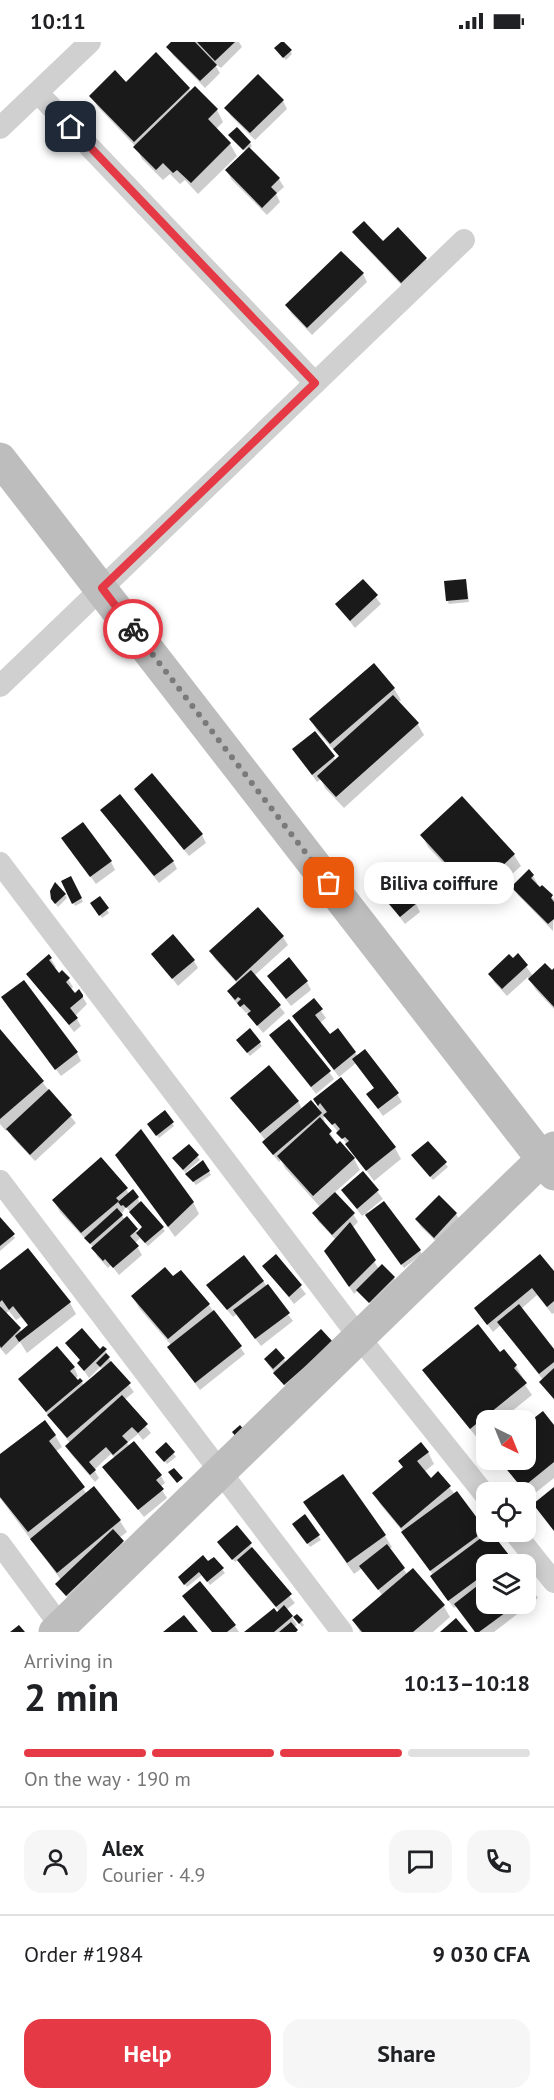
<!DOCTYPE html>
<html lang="en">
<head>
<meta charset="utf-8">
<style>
	:root { --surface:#fff; --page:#f6f6f6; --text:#202124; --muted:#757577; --line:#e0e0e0; --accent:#e63946 }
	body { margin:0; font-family:"PT Sans",sans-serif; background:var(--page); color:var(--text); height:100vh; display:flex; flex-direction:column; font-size:22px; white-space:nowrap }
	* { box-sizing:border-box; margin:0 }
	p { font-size:20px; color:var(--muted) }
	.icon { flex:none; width:33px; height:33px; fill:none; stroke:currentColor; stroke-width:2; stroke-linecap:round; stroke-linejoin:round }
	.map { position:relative; height:1590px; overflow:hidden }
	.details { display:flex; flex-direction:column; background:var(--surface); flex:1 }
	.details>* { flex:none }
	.needle { width:39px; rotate:137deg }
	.tools { position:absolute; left:476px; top:1368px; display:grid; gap:12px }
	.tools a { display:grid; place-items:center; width:60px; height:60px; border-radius:12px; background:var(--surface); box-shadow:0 3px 15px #0003; font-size:30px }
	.pin { position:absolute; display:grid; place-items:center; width:51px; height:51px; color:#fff; margin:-26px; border-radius:12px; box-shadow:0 3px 9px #0006 }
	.courier { position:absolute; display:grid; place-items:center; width:60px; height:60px; margin:-30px; border:4px solid #e63946; border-radius:50%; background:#fff; color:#222; box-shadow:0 2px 8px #0007 }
	.bubble { position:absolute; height:42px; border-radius:18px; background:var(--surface); box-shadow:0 3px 15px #0003; font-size:20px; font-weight:600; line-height:42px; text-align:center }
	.overview em { font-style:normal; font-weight:600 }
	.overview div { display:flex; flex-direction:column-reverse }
	.overview { display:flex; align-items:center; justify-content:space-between; height:102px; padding:0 24px }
	h1 { font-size:39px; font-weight:600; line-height:45px }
	.bar { display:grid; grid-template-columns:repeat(4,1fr); gap:9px 6px; align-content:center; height:72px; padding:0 24px }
	.bar i { height:8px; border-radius:4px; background:var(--line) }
	.bar .current { background:var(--accent) }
	.bar p { grid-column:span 4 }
	.line { display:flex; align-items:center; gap:15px; padding:0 24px; border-top:2px solid var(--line) }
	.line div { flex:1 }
	.round { display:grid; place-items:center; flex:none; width:63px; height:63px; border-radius:18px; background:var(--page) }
	.cta { display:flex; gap:12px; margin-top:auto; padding:12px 24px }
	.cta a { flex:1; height:69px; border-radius:18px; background:var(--accent); color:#fff; font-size:24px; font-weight:600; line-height:69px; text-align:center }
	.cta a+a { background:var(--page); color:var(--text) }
	.status { display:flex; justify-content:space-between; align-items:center; height:42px; padding:0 30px; background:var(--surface); direction:ltr }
	.status svg { height:16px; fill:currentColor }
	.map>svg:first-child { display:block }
</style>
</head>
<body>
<div class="status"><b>10:11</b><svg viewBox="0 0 49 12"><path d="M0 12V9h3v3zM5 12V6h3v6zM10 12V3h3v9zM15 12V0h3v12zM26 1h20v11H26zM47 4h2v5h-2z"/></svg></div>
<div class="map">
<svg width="554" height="1590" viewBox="0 0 554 1590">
	<rect width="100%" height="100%" fill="#fff"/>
	<g fill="#0003" fill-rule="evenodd">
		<polygon points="173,0 239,0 242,5 221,26 214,21 220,31 205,46 173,13 168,5"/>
		<polygon points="290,9 292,12 286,18 278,10"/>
		<polygon points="126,42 189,46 191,50 195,46 217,68 223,80 216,87 230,102 237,114 198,152 185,138 180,142 170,132 163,138 142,117 136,105 98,65 91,54"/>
		<polygon points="283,59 287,67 255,98 231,74 226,66"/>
		<polygon points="232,97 250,101 252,104 249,107 279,137 284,145 276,152 280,160 267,173 231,137 227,129 246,110"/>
		<polygon points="354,190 426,217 431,225 406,248 359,198"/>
		<polygon points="341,211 363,232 367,240 312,293 291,271 287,264"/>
		<polygon points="466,538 469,560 449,562 447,558"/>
		<polygon points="363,539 381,562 355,586 337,563"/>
		<polygon points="374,623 394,647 401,658 398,660 417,681 424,693 344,766 325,746 321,737 317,740 294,707 315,691 336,719 340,715 317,689 311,677"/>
		<polygon points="136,747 202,793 206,801 189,814"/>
		<polygon points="107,776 173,819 177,827 159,841"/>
		<polygon points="422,793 514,813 521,824 481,861 428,805"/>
		<polygon points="68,804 111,820 115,828 96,842"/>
		<polygon points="533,834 537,841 536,843 554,857 553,889 518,853 513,845"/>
		<polygon points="71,836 83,860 75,864 63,840"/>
		<polygon points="374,842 416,862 420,870 405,882"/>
		<polygon points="65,853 67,856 58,865 55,861"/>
		<polygon points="100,856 109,871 102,876 92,862"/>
		<polygon points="257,867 283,895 288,903 254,934 285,971 263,991 247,970 246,971 233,957 229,949 237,941 215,917 211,909"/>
		<polygon points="153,912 194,919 198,926 178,944"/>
		<polygon points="518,913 533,934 554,928 554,967 536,948 528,935 507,954 494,940 490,932"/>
		<polygon points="49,914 56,925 54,926 59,933 68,937 73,945 70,948 75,953 82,954 87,962 75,974 81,984 74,990 28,932"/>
		<polygon points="268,934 307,940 311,948 291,964"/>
		<polygon points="314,959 326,976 320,981 330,994 355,1011 397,1052 402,1060 383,1074 373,1060 375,1047 356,1021 339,1035 299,982"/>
		<polygon points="7,963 77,1011 81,1019 61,1034"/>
		<polygon points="0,989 76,1081 35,1119 12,1095 8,1087 6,1089 0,1082"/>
		<polygon points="271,994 329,1030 334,1037 316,1052"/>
		<polygon points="260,1001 262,1004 250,1014 240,1002"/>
		<polygon points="232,1056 298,1059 302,1067 310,1060 322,1073 315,1058 395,1106 401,1117 374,1139 326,1074 323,1076 325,1079 323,1081 338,1103 354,1117 360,1128 334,1151 353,1172 358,1180 352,1186 379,1227 394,1236 396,1240 372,1263 358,1248 354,1252 331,1217 336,1198 318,1179 314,1171 320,1165 285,1126 281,1118 279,1120 269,1108 264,1100 266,1099"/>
		<polygon points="172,1081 174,1084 159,1096 151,1086"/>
		<polygon points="428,1101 448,1125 433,1138 415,1117"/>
		<polygon points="189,1104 200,1118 186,1130 188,1132 203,1120 211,1133 196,1143 176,1120"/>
		<polygon points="117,1113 193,1160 199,1172 175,1195"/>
		<polygon points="363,1131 383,1157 367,1170 420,1209 422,1212 404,1226 365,1172 362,1174 342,1148"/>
		<path d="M126 1147 129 1152 138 1156 139 1160 165 1189 148 1204 140 1196 135 1201 142 1213 119 1233 111 1223 108 1226 97 1214 94 1206 60 1170 54 1158ZM126 1165 144 1186 138 1191 121 1173Z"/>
		<polygon points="439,1155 456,1172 461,1180 439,1202 421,1185 417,1178"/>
		<polygon points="0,1178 15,1196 0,1209"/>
		<polygon points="276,1214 306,1252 294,1262 264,1224"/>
		<path d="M0 1230 70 1261 76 1272 27 1311 20 1300 6 1313 0 1306V1266H2L0 1263ZM9 1269 16 1278 21 1275 29 1285 22 1290 5 1272Z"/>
		<polygon points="554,1231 554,1271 552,1272 537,1253 521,1267 554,1309 554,1358 541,1340 543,1338 501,1283 493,1290 476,1267"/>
		<polygon points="173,1236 209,1263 245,1312 200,1348 174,1313 169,1306 172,1304 139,1266 133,1255"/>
		<polygon points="263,1239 293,1279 261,1304 237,1272 233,1275 213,1251"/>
		<polygon points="67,1301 100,1309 105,1308 111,1320 134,1350 124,1358 151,1391 143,1398 138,1392 127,1401 161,1434 165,1441 160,1445 167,1456 144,1475 104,1425 115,1416 111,1412 94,1428 99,1436 95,1440 71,1412 66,1404 70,1401 20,1337 56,1306 74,1326 78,1334 75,1337 82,1340 84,1344 103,1328 100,1325 89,1336 79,1321 81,1319"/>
		<polygon points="332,1301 290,1350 267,1321 284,1317 286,1321"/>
		<polygon points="504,1309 516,1324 523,1336 521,1337 532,1353 501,1378 486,1378 486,1390 478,1397 431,1339 424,1328 500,1312"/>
		<polygon points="525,1385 554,1385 554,1436 529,1456 501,1418 525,1418"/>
		<polygon points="55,1393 62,1405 55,1410 87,1452 120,1479 127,1490 119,1496 127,1508 71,1560 57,1542 61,1538 0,1456 0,1414"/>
		<polygon points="166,1402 176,1415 167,1422 159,1413"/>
		<polygon points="428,1410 434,1422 424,1430 430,1438 438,1431 487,1493 490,1490 514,1522 486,1522 486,1562 525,1562 525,1537 538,1556 494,1590 475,1590 457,1564 454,1566 436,1542 431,1535 433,1533 404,1491 380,1462 374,1451"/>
		<polygon points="312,1472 385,1494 392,1505 389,1507 407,1532 443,1563 450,1575 433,1590 360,1590 354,1579 383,1554 362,1526 354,1532"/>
		<polygon points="305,1474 321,1498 310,1505 296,1485"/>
		<polygon points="250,1502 251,1506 295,1561 286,1568 293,1577 297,1574 304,1583 302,1585 295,1576 293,1577 297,1583 294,1585 297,1590 247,1590 279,1569 243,1526 238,1518 235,1520 221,1504"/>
		<polygon points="214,1517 225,1531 210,1543 202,1533 187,1545 182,1539"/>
		<polygon points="184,1554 235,1584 239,1590 212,1590"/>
	</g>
	<g fill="#1a1a1a">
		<polygon points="171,0 195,0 217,23 200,39 166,5"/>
		<polygon points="197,0 235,0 215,19"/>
		<polygon points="281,0 284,0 292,8 283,16 274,6"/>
		<polygon points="156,10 190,46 134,100 89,54 115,28 126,40"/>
		<polygon points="258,32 284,58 250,91 224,66"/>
		<polygon points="195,44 218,67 208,77 231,101 191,141 177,128 173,131 163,121 156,128 133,105"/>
		<polygon points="237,85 251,100 243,108 228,93"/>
		<polygon points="249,105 280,136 271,145 277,151 262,166 225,128"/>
		<polygon points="364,179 383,199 398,185 427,216 401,241 352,190"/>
		<polygon points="341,209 364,231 307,286 285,263"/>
		<polygon points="363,537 378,553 350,579 335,562"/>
		<polygon points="466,537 468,557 446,559 444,539"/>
		<polygon points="374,621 395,646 330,702 309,677"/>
		<polygon points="393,653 419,681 336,755 317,734 339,714 333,707"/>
		<polygon points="315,689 335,714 312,733 292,707"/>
		<polygon points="152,731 203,792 184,808 134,747"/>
		<polygon points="120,752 174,819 154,834 100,768"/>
		<polygon points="462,754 515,812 473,851 420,793"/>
		<polygon points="83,780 112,819 90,835 61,796"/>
		<polygon points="529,827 534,833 531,836 540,845 542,843 553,853 551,856 554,860 554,877 548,882 511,845"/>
		<polygon points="389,828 417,861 400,875 372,842"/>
		<polygon points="71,834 82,856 72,862 61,839"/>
		<polygon points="55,840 66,852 55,862 51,857 50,849"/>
		<polygon points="100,854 109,866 99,874 90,861"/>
		<polygon points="258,865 284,894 236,939 209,909"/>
		<polygon points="173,892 195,918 172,937 151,912"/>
		<polygon points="518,911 528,923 502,947 488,932 509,912 513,916"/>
		<polygon points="49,912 52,916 49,918 59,931 62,928 70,936 66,940 75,951 79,947 83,953 83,955 70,966 78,976 69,983 26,932"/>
		<polygon points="289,915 308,939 286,957 267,934"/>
		<polygon points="545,921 552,928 554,926 554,965 528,937"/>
		<polygon points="251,928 281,963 257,984 247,972 251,969 244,962 240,965 237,961 241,957 238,955 235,958 227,949"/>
		<polygon points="24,938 78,1010 55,1028 1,955"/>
		<polygon points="314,956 323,967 315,973 330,992 338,986 356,1010 334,1028 292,974"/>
		<polygon points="289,977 331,1029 311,1045 269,993"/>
		<polygon points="250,986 261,1000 247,1011 236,998"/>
		<polygon points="0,987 44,1039 0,1077"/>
		<polygon points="365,1007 399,1051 378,1067 366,1052 374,1046 352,1017"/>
		<polygon points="269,1023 299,1059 260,1091 230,1056"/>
		<polygon points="341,1035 396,1105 366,1129 345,1102 349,1099 345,1095 342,1097 336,1091 340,1087 335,1081 332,1083 323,1073 327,1070 320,1061 318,1064 313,1057"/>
		<polygon points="49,1047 72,1073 30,1113 6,1087"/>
		<polygon points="311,1058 322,1071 273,1113 262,1100"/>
		<polygon points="165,1068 174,1080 156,1094 147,1082"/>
		<polygon points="320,1075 332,1089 329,1092 337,1102 340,1099 355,1116 313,1154 277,1114"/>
		<polygon points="141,1087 194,1160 168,1185 115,1113"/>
		<polygon points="428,1099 447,1120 430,1135 411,1113"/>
		<polygon points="189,1102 199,1113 183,1128 172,1116"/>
		<polygon points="101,1115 128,1146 116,1156 119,1159 81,1191 52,1158"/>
		<polygon points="203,1118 210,1129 193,1140 185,1132"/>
		<polygon points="363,1129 379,1148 357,1167 341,1148"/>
		<polygon points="133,1147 139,1155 126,1166 123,1163 121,1164 118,1160"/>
		<polygon points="335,1150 355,1171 332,1193 312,1171"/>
		<polygon points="439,1153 457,1171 434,1196 415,1177"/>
		<polygon points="141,1159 164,1185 145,1201 136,1191 142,1185 129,1170"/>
		<polygon points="384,1159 421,1208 401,1223 365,1173"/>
		<polygon points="117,1166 123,1173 90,1202 84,1196"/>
		<polygon points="127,1174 138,1187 130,1194 139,1204 113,1226 105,1217 103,1219 91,1206"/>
		<polygon points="0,1175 15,1192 0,1204"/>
		<polygon points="350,1180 376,1218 349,1245 324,1209"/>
		<polygon points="28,1206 71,1260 19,1300 15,1294 28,1283 13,1264 9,1268 2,1258 0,1260 0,1228"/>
		<polygon points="276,1212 302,1243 289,1255 262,1224"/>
		<polygon points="540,1212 554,1229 554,1259 547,1265 532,1246 487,1283 474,1266"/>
		<polygon points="244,1213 264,1239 227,1268 206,1243"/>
		<polygon points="382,1222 395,1235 369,1261 356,1248"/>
		<polygon points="165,1225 173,1234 181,1228 210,1262 168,1297 131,1254"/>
		<polygon points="268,1242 290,1271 255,1297 233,1268"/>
		<polygon points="519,1262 554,1307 554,1320 539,1332 497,1280"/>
		<polygon points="0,1264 21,1286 1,1306 0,1304"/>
		<polygon points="214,1268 242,1304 195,1341 167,1305"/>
		<polygon points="478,1282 500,1310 504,1307 517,1323 514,1326 527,1341 470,1387 422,1328"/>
		<polygon points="82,1286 100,1307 103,1304 107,1307 84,1329 77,1321 80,1318 65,1301"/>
		<polygon points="321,1287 333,1300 284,1343 273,1331"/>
		<polygon points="57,1304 75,1325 70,1329 78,1338 80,1336 83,1339 46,1370 18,1337"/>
		<polygon points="276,1306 285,1316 273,1327 264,1317"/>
		<polygon points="106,1311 110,1315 100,1325 96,1321"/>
		<polygon points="111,1319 131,1341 67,1396 47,1373"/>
		<polygon points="554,1326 554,1357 539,1340"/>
		<polygon points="122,1353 148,1382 138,1391 132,1385 122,1394 128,1400 113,1413 106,1405 89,1420 96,1428 90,1433 65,1404"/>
		<polygon points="543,1369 554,1383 554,1420 522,1446 499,1418 525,1418 525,1383"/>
		<polygon points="45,1378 56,1393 49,1399 85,1445 28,1490 0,1455 0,1412"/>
		<polygon points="240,1383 245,1389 237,1396 232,1390"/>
		<polygon points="134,1399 162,1433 156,1438 164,1447 138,1468 102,1425"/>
		<polygon points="166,1400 175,1410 164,1420 155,1410"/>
		<polygon points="421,1400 429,1410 417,1419 431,1436 438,1429 451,1444 401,1486 372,1451 403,1425 398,1419"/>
		<polygon points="174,1426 183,1436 177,1441 168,1430"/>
		<polygon points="343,1432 386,1493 347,1521 303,1460"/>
		<polygon points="94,1444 121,1478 57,1531 30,1497"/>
		<polygon points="554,1445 554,1489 533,1462"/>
		<polygon points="457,1449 486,1488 430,1529 401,1490"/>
		<polygon points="305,1472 320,1493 307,1502 292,1482"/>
		<polygon points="237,1483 252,1501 232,1518 217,1500"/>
		<polygon points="113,1487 124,1499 66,1554 55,1542"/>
		<polygon points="489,1490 491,1490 509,1513 497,1522 486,1522 486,1531 448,1559 430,1534"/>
		<polygon points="387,1502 405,1526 378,1548 359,1524"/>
		<polygon points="252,1505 292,1552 276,1565 237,1518"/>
		<polygon points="203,1513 208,1519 214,1515 224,1526 207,1540 199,1530 184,1543 178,1535"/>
		<polygon points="413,1526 445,1563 413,1590 362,1590 352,1578"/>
		<polygon points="525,1535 535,1548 525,1555"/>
		<polygon points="486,1537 486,1562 517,1562 479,1590 475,1590 454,1562"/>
		<polygon points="200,1539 236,1583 227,1590 212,1590 182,1554"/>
		<polygon points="284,1563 293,1574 274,1590 244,1590 274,1566 277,1570"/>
		<polygon points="297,1572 303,1578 299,1582 293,1575"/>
		<polygon points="184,1573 198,1590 163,1590"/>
		<polygon points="456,1576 468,1590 440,1590"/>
		<polygon points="291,1580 298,1588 296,1590 279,1590"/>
		<polygon points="19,1583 25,1590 10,1590"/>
	</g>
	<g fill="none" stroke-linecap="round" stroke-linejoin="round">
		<g stroke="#d0d0d0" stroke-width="22">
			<polyline points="38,51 315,341"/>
			<polyline points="0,86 90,0"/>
			<polyline points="0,644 464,198"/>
			<polyline points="0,821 359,1295 486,1454"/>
			<polyline points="0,1139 342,1590"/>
			<polyline points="514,1490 554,1540"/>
			<polyline points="0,1502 65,1590"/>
		</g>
		<g stroke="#bdbdbd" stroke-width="33">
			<polyline points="0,417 554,1132"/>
			<polyline points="55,1590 554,1106"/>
		</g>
	</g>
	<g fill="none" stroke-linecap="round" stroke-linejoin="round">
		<polyline stroke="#7a7a7a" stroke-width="6" stroke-dasharray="0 10.8" points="133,587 329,841"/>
		<polyline stroke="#e63946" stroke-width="8" points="71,85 315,341 102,546 133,587"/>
	</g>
</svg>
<div class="tools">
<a><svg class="needle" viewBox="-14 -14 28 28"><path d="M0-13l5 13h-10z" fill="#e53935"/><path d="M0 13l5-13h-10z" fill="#757577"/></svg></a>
<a><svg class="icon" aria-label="locate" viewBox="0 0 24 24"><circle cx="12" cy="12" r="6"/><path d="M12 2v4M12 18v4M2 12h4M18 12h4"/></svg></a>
<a><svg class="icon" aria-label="layers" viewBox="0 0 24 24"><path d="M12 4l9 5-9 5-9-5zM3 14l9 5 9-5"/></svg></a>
</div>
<div class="pin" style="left:329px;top:841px;background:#ea580c"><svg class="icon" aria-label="bag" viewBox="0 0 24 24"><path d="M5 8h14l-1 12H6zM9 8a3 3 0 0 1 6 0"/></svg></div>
<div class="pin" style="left:71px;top:85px;background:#1f2937"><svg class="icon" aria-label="home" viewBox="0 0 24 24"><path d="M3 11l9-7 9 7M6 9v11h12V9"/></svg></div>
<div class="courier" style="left:133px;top:587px"><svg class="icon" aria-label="bike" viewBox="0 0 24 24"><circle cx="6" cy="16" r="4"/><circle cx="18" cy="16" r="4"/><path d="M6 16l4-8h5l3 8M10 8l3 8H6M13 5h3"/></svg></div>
<div class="bubble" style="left:364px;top:820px;width:150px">Biliva coiffure</div>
</div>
<section class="details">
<div class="overview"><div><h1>2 min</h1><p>Arriving in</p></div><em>10:13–10:18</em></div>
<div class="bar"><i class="current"></i><i class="current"></i><i class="current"></i><i></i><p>On the way · 190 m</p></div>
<div class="line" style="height:108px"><a class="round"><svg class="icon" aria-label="person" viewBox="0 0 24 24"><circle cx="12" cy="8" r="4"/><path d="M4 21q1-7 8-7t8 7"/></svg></a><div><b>Alex</b><p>Courier · 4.9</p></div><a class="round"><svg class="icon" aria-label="chat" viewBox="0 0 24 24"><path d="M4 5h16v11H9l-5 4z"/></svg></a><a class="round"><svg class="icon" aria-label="phone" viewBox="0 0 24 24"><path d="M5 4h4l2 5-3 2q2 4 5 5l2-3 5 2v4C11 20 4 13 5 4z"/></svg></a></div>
<div class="line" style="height:78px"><div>Order #1984</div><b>9 030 CFA</b></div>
<div class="cta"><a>Help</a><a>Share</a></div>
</section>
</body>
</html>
